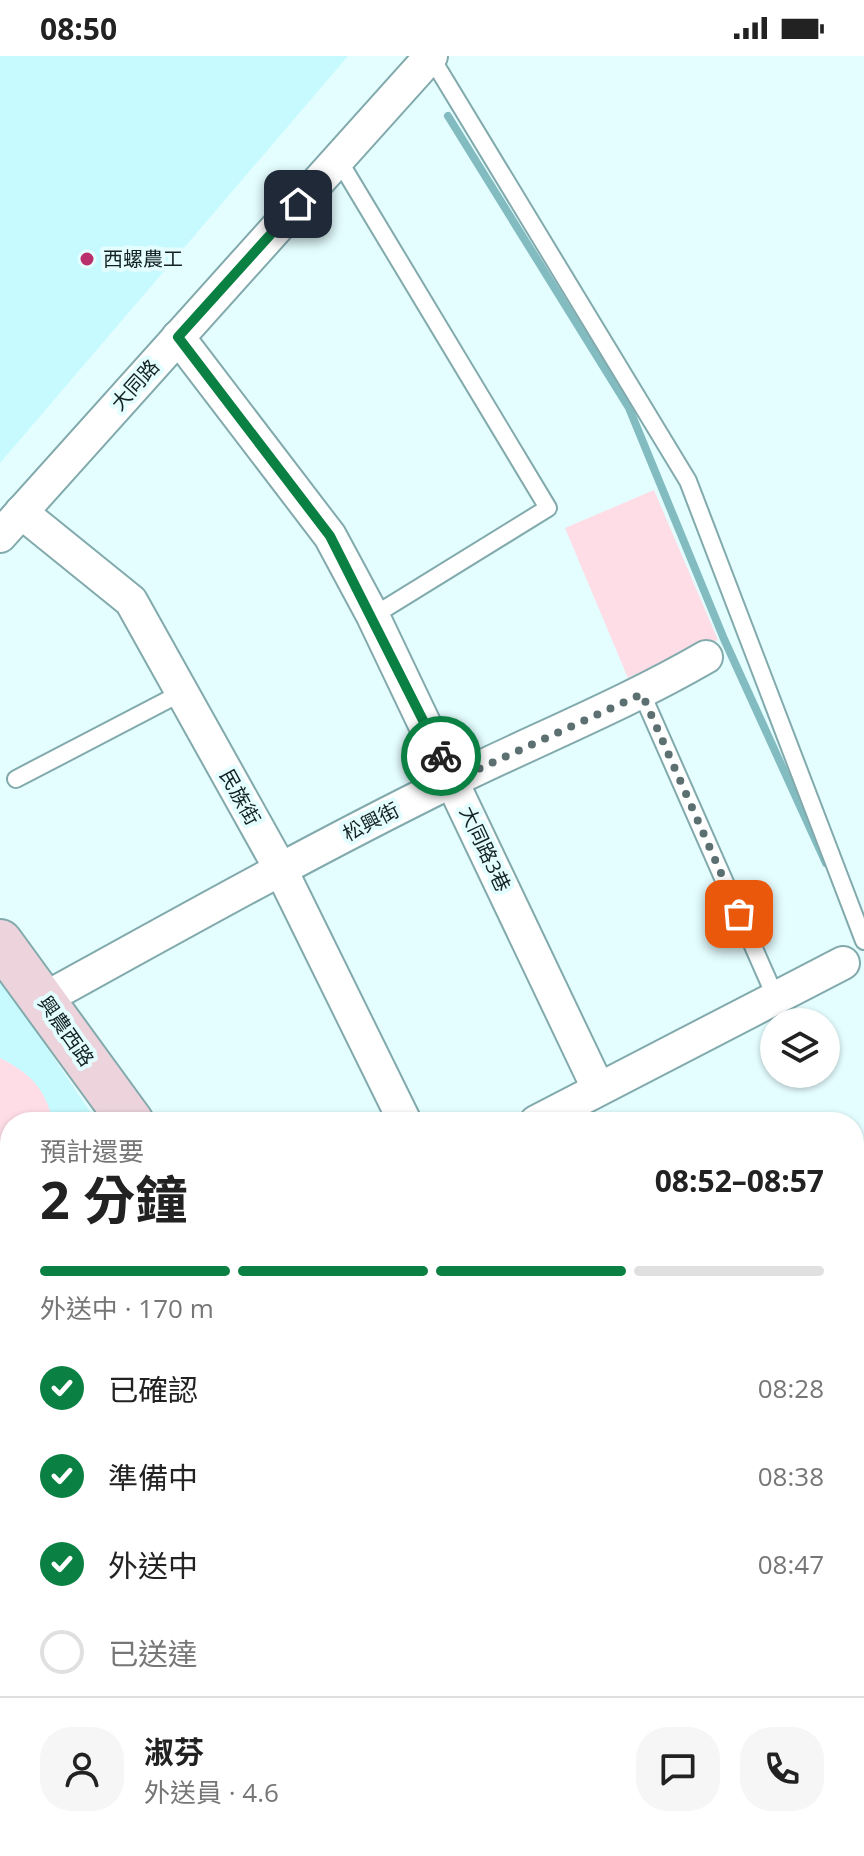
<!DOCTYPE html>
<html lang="zh-TW">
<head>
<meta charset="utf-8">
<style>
	:root { --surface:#fff; --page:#f6f6f6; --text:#222; --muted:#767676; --line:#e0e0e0; --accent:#0b8043 }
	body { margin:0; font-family:"Open Sans","Noto Sans TC",sans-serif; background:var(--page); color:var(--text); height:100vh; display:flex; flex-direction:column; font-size:30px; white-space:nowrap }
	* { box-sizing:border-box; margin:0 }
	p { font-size:26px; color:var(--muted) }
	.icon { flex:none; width:44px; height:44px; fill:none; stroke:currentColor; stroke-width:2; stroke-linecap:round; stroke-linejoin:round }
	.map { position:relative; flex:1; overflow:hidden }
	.panel { position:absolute; left:0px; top:1056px; width:864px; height:744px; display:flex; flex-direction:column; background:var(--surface); border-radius:32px 32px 0 0; box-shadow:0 2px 6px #0004 }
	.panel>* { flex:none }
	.controls { position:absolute; left:760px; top:952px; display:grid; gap:16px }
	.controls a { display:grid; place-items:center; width:80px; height:80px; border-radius:50%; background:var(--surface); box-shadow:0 2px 6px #0004; font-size:40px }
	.pin { position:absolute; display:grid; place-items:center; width:68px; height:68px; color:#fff; margin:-34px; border-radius:16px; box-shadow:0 4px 12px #0006 }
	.courier { position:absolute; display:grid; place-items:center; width:80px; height:80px; margin:-40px; border:6px solid #0b8043; border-radius:50%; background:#fff; color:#222; box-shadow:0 2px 10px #0007 }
	.overview em { font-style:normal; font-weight:700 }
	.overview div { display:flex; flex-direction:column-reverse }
	.overview { display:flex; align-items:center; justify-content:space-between; height:136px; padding:0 40px }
	h1 { font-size:52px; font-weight:700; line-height:60px }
	.bar { display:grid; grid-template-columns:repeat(4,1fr); gap:12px 8px; align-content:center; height:96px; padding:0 40px }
	.bar i { height:10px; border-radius:6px; background:var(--line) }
	.bar .active { background:var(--accent) }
	.bar p { grid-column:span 4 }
	.line { display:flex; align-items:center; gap:20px; padding:0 40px; border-top:2px solid var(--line) }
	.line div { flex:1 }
	.round { display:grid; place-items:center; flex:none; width:84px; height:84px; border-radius:32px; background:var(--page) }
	ol { padding:0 40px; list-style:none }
	li { display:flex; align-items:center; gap:24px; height:88px }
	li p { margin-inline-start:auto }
	li .icon { padding:8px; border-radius:50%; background:var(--accent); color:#fff; stroke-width:4 }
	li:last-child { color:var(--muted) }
	li i { width:44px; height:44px; border:4px solid var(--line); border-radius:50% }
	.status { display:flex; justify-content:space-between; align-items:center; height:56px; padding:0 40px; background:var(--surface); direction:ltr }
	.status svg { height:22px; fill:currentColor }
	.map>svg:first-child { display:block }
</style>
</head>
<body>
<div class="status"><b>08:50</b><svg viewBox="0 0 49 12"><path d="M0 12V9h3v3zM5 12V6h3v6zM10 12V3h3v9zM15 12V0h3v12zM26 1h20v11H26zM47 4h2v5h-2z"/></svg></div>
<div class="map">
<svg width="864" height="1800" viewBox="0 0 864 1800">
	<rect width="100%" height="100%" fill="#e4fdff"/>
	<g fill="#c6fafe">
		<polygon points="0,0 348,0 0,407"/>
		<polygon points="0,922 97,1066 10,1066 10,1790 162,1790 144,1800 0,1800"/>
	</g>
	<g fill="#ffdde7">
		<polygon points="654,434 718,584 628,622 565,472"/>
		<path d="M0 1002C30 1017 46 1033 53 1066H10V1199L0 1207Z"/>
		<polygon points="854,1530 864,1530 864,1711 854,1734"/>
		<polygon points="692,1790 817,1790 806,1800 699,1800"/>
	</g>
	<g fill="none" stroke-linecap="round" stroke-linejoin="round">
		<polyline stroke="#83bcc0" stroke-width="8" points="448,60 629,352 724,583 826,807"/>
	</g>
	<g fill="#b8e1e4" stroke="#8db5b8" stroke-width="2">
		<polygon points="10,1273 10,1420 0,1404 0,1279"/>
		<polygon points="10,1445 10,1509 0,1516 0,1452"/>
		<polygon points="10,1711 10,1781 0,1787 0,1718"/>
	</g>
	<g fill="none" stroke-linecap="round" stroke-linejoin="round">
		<g stroke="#82aaad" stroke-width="20">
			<g id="service">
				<polyline points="431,1 688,425 864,885"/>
				<polyline points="338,103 548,452 373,560"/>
				<polyline points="642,638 775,940"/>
				<polyline points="16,723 181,637"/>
				<polyline points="854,1121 864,1120"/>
				<polyline points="864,1343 855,1347 864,1365"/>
				<polyline points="461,1800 475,1790"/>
			</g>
		</g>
		<g stroke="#82aaad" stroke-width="36">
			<g id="minor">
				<polyline points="178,281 330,480 373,560 598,1032"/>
				<polyline points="21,456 131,545 280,812 405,1066"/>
				<polyline points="0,480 431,0"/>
				<path d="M44 943C178 869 312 794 450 726 535 684 623 649 706 601"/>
				<polyline points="536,1066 843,907"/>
				<polyline points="854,1783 864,1760"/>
				<polyline points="213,1800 227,1790"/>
			</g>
		</g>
		<g stroke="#82aaad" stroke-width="44">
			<polyline id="tertiary" points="854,1514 864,1514"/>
		</g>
		<g stroke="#82aaad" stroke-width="48">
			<g id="secondary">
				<polyline points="0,886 131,1066"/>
				<polyline points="633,1790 640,1800"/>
			</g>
		</g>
		<use href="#service" stroke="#fff" stroke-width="16"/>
		<use href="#minor" stroke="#fff" stroke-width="32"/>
		<use href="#tertiary" stroke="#fff" stroke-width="40"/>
		<use href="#secondary" stroke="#ecd3dc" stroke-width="44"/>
	</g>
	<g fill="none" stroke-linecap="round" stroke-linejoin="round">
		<polyline stroke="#5c6f71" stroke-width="8" stroke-dasharray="0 14.4" points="441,700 452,725 642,638 739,858"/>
		<polyline stroke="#0b8043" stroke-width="10" points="298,148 178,281 330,480 441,700"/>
	</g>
	<circle fill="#b82f6c" stroke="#e4fdff" stroke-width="3" cx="87" cy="203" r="8"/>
	<g text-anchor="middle" stroke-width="8" stroke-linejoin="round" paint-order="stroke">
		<g font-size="20" fill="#132224" stroke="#e4fdff" text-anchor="start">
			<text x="103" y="210">西螺農工</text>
		</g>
		<g font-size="20" fill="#132224" stroke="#e4fdff">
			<text transform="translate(135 329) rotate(-48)" y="7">大同路</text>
			<text transform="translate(240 741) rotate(61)" y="7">民族街</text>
			<text transform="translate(371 766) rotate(-27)" y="7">松興街</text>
			<text transform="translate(485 793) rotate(65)" y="7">大同路3巷</text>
			<text transform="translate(66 975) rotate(55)" y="7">興農西路</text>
		</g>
	</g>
</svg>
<div class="controls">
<a><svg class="icon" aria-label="layers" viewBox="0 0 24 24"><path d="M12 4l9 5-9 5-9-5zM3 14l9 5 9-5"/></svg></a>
</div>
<div class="pin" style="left:739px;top:858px;background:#ea580c"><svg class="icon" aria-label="bag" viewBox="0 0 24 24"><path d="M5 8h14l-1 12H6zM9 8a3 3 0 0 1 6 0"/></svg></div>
<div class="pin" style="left:298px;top:148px;background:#1f2937"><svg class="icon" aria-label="home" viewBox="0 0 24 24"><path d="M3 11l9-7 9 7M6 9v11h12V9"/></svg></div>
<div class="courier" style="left:441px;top:700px"><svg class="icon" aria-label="bike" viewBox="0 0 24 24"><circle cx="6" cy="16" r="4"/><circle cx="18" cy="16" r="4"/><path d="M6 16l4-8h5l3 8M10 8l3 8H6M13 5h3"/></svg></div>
<section class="panel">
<div class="overview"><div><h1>2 分鐘</h1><p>預計還要</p></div><em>08:52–08:57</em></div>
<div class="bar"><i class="active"></i><i class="active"></i><i class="active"></i><i></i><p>外送中 · 170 m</p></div>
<ol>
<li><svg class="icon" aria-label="check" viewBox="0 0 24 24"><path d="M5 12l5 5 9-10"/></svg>已確認<p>08:28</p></li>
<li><svg class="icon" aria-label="check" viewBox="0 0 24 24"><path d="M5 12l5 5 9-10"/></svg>準備中<p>08:38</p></li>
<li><svg class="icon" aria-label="check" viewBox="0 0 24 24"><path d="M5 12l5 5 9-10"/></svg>外送中<p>08:47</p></li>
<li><i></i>已送達</li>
</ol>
<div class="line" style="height:144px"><a class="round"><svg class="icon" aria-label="person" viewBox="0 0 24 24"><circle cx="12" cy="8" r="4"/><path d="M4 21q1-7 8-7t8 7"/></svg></a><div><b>淑芬</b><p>外送員 · 4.6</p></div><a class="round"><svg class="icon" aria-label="chat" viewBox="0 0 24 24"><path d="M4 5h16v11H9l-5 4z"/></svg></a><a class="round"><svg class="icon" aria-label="phone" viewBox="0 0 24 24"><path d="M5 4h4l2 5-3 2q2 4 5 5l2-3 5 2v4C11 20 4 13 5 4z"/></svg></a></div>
</section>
</div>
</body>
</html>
